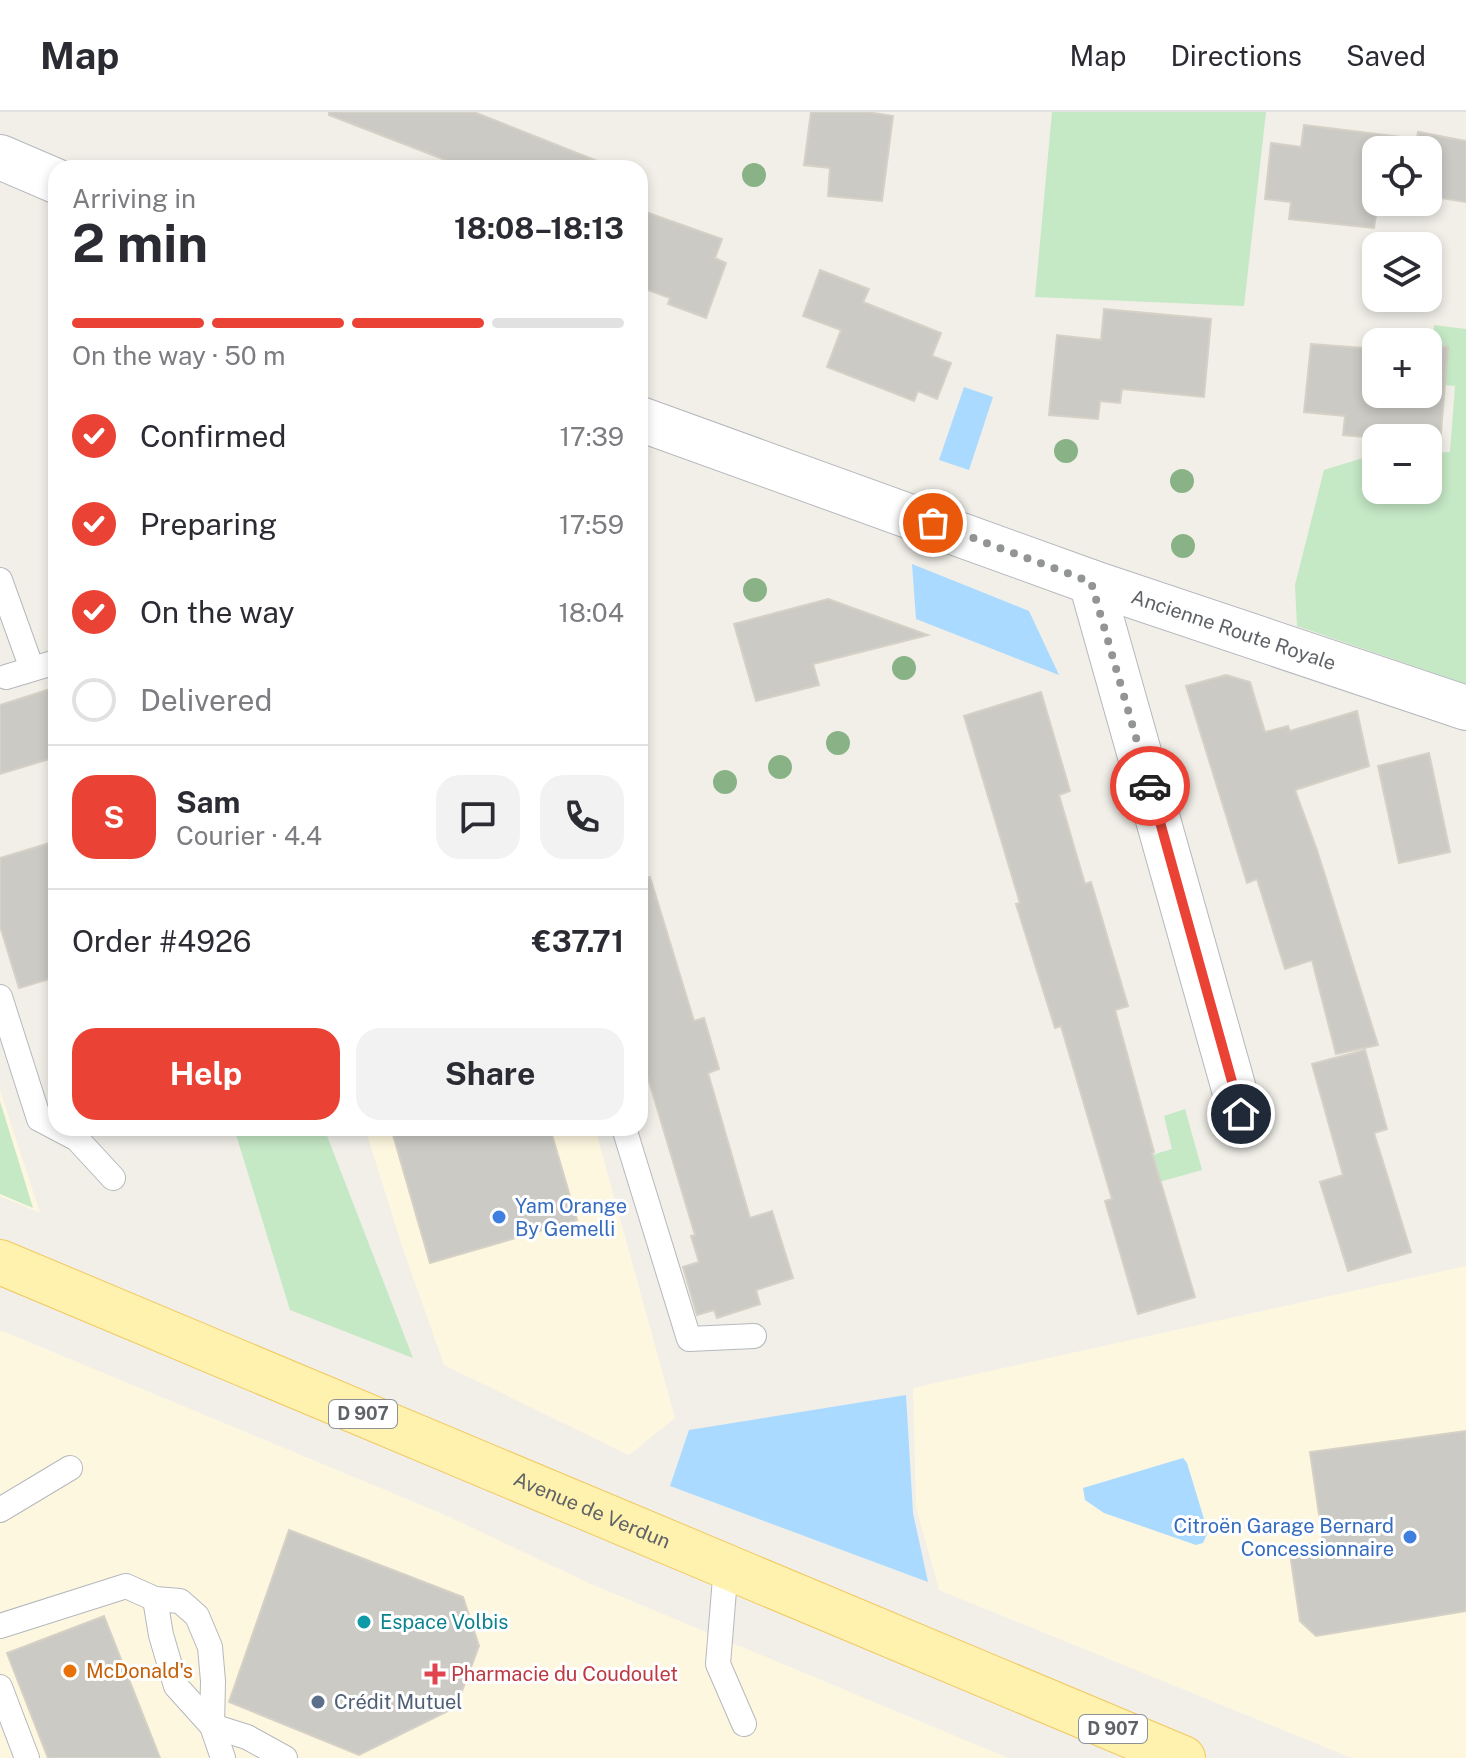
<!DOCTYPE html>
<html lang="en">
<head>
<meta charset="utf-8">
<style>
	:root { --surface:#fff; --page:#f2f2f3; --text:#2b2b33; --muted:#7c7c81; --line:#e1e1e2; --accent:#ea4335 }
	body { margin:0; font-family:"Public Sans",sans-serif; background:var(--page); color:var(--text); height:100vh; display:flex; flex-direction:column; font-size:30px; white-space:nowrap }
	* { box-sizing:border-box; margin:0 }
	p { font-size:26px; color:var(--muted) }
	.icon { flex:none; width:44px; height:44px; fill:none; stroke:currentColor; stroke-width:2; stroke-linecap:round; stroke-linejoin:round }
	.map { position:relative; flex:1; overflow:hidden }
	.panel { position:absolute; left:48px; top:48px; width:600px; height:976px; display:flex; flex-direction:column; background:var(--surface); border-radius:24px; box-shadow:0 4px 12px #0003 }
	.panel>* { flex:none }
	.tools { position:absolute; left:1362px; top:24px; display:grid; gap:16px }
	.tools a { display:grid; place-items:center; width:80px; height:80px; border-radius:16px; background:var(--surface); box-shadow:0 4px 12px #0003; font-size:40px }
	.pin { position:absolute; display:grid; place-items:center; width:68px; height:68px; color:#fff; margin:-34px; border:4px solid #fff; border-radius:50%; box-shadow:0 2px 8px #0007 }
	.courier { position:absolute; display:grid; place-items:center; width:80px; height:80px; margin:-40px; border:6px solid #ea4335; border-radius:50%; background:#fff; color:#222; box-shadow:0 2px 10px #0007 }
	.headline em { font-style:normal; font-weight:700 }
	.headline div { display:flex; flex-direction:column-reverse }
	.headline { display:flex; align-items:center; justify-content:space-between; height:136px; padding:0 24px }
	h1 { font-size:52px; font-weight:700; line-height:60px }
	.bar { display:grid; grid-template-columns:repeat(4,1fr); gap:12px 8px; align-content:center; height:96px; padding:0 24px }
	.bar i { height:10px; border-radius:6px; background:var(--line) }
	.bar .selected { background:var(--accent) }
	.bar p { grid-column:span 4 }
	.line { display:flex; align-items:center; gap:20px; padding:0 24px; border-top:2px solid var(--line) }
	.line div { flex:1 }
	.round { display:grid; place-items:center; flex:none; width:84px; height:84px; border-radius:24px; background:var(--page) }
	ol { padding:0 24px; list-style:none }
	li { display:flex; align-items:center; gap:24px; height:88px }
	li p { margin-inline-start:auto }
	li .icon { padding:8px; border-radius:50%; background:var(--accent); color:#fff; stroke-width:4 }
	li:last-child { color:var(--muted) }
	li i { width:44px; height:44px; border:4px solid var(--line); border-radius:50% }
	.action { display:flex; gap:16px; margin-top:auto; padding:16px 24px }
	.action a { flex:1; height:92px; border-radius:24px; background:var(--accent); color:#fff; font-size:32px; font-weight:700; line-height:92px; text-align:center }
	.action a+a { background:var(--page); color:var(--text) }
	header { display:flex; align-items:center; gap:48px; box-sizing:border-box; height:112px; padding:0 40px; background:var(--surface); border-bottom:2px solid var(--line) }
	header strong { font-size:38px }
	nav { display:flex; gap:44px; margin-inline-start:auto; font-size:28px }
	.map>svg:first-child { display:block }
</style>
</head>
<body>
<header>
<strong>Map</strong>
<nav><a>Map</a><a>Directions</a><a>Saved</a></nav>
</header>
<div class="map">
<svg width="1466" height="1646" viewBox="0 0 1466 1646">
	<rect width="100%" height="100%" fill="#f1efe8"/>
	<g fill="#fef7e0">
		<polygon points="0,978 40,1101 0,1084"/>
		<polygon points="365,1016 595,1016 675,1306 629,1343 444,1253 402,1134"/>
		<polygon points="1466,1154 1466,1646 1352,1646 939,1478 916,1395 913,1276"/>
		<polygon points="0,1218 443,1402 591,1472 1008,1646 0,1646"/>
	</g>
	<g fill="#c5e8c5">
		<polygon points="1052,0 1266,0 1244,194 1035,185"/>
		<polygon points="1434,213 1466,217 1466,572 1297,514 1295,473 1324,358 1376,342 1376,378 1428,378 1428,341 1450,340 1455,274 1433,272"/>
		<polygon points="0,989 33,1096 0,1082"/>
		<polygon points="1185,997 1202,1058 1116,1082 1108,1056 1172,1037 1164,1004"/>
		<polygon points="234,1016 324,1016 413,1246 290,1198"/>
	</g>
	<g fill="#aadaff">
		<polygon points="964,275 993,285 969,358 939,348"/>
		<polygon points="912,452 1029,499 1059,563 916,507"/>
		<polygon points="906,1283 913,1401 928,1470 670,1374 689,1318"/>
		<polygon points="1183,1346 1187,1351 1208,1420 1203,1431 1196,1433 1104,1401 1085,1388 1083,1376"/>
	</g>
	<g fill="#cccac5" stroke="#d6d1c6" stroke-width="2">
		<polygon points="329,0 474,0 610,54 609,56 466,56 329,3"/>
		<polygon points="811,0 867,0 893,4 882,89 828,84 830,56 804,53"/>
		<polygon points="1304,13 1417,27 1418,20 1466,29 1466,90 1428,84 1428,38 1376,38 1378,90 1374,116 1289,107 1291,90 1265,87 1271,31 1301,35"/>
		<polygon points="640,98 722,127 715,146 726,151 706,206 668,192 670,186 640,175"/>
		<polygon points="820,158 869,177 863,190 941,221 932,244 951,251 937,287 918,279 914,289 827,255 841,218 803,204"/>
		<polygon points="1104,197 1211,207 1204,285 1122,277 1120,291 1100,289 1098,307 1049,303 1057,223 1101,228"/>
		<polygon points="1311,232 1376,237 1376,282 1428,282 1428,234 1448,235 1440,333 1428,332 1428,326 1376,326 1343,323 1345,304 1304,300"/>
		<polygon points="828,487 928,523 813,552 819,573 756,589 734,512"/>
		<polygon points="1226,563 1250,570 1265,620 1288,614 1290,619 1357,599 1369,654 1295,678 1317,738 1378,933 1336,942 1312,848 1285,857 1257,767 1247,771 1186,574"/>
		<polygon points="56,575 56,645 0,662 0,593"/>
		<polygon points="1041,580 1070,679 1059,683 1085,772 1091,770 1128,894 1115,898 1154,1040 1152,1041 1195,1185 1138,1202 1105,1089 1112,1087 1061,914 1055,916 1016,792 1020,791 964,604"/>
		<polygon points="1429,641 1450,740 1399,751 1378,654"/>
		<polygon points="56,729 56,865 19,876 0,814 0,746"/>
		<polygon points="650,765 694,909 704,906 719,957 708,961 750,1106 772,1099 793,1166 756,1178 760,1192 717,1206 714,1198 697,1203 683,1155 699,1150 691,1124 695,1123 640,939 640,766"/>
		<polygon points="1365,938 1387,1017 1374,1021 1411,1140 1348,1159 1320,1070 1343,1063 1312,952"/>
		<polygon points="391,1016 550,1016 577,1108 430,1151"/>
		<polygon points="1466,1319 1466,1499 1316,1524 1300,1509 1289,1435 1323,1430 1310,1340"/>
		<polygon points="289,1418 463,1485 479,1534 456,1595 359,1643 229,1590"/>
		<polygon points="104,1504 160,1646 48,1646 7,1541"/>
	</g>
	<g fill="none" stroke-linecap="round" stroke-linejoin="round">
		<g stroke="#b5b8bc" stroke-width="26">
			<g id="lane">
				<polyline points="0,468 32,557"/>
				<polyline points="6,565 56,550"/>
				<polyline points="0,885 39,1007 77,1027 113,1066"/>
				<polyline points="624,1016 689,1227 754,1224"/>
				<polyline points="0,1398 70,1356"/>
				<polyline points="726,1454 718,1552 744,1612"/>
				<polyline points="155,1487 180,1489 197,1504 210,1535 213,1569 212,1614 223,1646"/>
				<polyline points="0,1514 126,1474 155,1487 161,1523 176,1574 212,1614 247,1625 285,1646"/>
				<polyline points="0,1575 27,1646"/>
			</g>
		</g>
		<g stroke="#b5b8bc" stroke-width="46">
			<g id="street">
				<polyline points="0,45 56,69"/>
				<path id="s1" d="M640 307 1091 470 1466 596"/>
				<polyline points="1091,470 1241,1002"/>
			</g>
		</g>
		<g stroke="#f2c960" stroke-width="46">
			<g id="primary">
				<path id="s2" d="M0 1150 1183 1646"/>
			</g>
		</g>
		<use href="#lane" stroke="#fff" stroke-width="24"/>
		<use href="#street" stroke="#fff" stroke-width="44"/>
		<use href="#primary" stroke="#fff2af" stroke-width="44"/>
	</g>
	<g fill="#89b387">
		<circle cx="754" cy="63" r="12"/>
		<circle cx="1066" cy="339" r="12"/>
		<circle cx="1182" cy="369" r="12"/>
		<circle cx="1183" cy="434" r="12"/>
		<circle cx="755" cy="478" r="12"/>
		<circle cx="904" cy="556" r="12"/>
		<circle cx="838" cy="631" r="12"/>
		<circle cx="780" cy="655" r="12"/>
		<circle cx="725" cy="670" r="12"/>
	</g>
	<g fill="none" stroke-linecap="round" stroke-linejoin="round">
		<polyline stroke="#929495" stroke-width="8" stroke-dasharray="0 14.4" points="933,411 1091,470 1150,674"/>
		<polyline stroke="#ea4335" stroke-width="10" points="1150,674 1241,1002"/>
	</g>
	<g fill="#3f7fe0" stroke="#fff" stroke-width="3">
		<circle cx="499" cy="1105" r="8"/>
		<circle cx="1410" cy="1425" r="8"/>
	</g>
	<circle fill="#0f9aa8" stroke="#fff" stroke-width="3" cx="364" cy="1510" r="8"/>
	<circle fill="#e8710a" stroke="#fff" stroke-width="3" cx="70" cy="1559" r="8"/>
	<path fill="#e0444e" stroke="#fff" stroke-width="3" d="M431 1550h8v8h8v8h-8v8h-8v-8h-8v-8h8z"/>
	<circle fill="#5c6f8a" stroke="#fff" stroke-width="3" cx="318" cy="1590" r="8"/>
	<g text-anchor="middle" stroke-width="6" stroke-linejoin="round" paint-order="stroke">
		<g fill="#fff" stroke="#8f9295" stroke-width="2">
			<rect x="329" y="1288" width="68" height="28" rx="6"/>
			<rect x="1079" y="1603" width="68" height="28" rx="6"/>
		</g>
		<g font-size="18" font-weight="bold" fill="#5f6368">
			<text x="363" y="1308">D 907</text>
			<text x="1113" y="1623">D 907</text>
		</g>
		<g font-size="20" fill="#5f6368" stroke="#fff">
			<text dy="7" stroke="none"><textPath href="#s1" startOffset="630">Ancienne Route Royale</textPath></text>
			<text dy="7" stroke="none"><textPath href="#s2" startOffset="642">Avenue de Verdun</textPath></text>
		</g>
		<g font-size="20" fill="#366cbe" stroke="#fff" text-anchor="start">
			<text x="515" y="1101">Yam Orange<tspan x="515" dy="23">By Gemelli</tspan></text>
			<text x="1394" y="1421" text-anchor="end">Citroën Garage Bernard<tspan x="1394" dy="23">Concessionnaire</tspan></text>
		</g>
		<g font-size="20" fill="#0d838f" stroke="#fff" text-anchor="start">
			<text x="380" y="1517">Espace Volbis</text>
		</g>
		<g font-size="20" fill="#c56008" stroke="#fff" text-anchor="start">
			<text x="86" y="1566">McDonald's</text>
		</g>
		<g font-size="20" fill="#be3a42" stroke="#fff" text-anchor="start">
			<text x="451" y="1569">Pharmacie du Coudoulet</text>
		</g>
		<g font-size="20" fill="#4e5e75" stroke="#fff" text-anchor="start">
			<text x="334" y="1597">Crédit Mutuel</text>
		</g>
	</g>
</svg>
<div class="tools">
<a><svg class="icon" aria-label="locate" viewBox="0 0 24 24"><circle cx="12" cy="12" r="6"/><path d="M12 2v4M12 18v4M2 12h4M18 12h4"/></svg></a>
<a><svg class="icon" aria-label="layers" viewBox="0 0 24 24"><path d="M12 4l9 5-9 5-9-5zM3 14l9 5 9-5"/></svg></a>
<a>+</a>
<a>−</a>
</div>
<div class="pin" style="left:933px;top:411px;background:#ea580c"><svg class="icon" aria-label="bag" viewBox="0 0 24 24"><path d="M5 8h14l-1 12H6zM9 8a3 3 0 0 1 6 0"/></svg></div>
<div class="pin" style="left:1241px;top:1002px;background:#1f2937"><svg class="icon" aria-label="home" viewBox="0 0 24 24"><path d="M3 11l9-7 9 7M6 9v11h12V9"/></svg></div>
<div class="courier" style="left:1150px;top:674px"><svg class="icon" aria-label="car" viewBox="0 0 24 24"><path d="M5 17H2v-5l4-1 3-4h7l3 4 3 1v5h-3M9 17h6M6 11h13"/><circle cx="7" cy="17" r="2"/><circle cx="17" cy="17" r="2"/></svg></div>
<section class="panel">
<div class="headline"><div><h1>2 min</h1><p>Arriving in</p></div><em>18:08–18:13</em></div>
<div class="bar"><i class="selected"></i><i class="selected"></i><i class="selected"></i><i></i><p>On the way · 50 m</p></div>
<ol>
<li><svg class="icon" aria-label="check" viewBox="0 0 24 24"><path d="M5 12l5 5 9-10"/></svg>Confirmed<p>17:39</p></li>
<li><svg class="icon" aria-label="check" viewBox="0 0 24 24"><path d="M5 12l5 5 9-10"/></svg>Preparing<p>17:59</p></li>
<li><svg class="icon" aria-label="check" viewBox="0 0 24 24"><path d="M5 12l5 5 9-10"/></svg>On the way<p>18:04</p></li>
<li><i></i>Delivered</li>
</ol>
<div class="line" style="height:144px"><b class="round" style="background:var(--accent);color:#fff">S</b><div><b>Sam</b><p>Courier · 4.4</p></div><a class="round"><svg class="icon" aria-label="chat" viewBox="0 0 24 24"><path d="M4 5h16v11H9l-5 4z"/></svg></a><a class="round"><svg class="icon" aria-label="phone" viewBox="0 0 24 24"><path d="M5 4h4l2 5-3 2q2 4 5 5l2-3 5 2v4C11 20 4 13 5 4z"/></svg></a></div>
<div class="line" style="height:104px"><div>Order #4926</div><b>€37.71</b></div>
<div class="action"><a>Help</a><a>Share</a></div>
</section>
</div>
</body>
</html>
